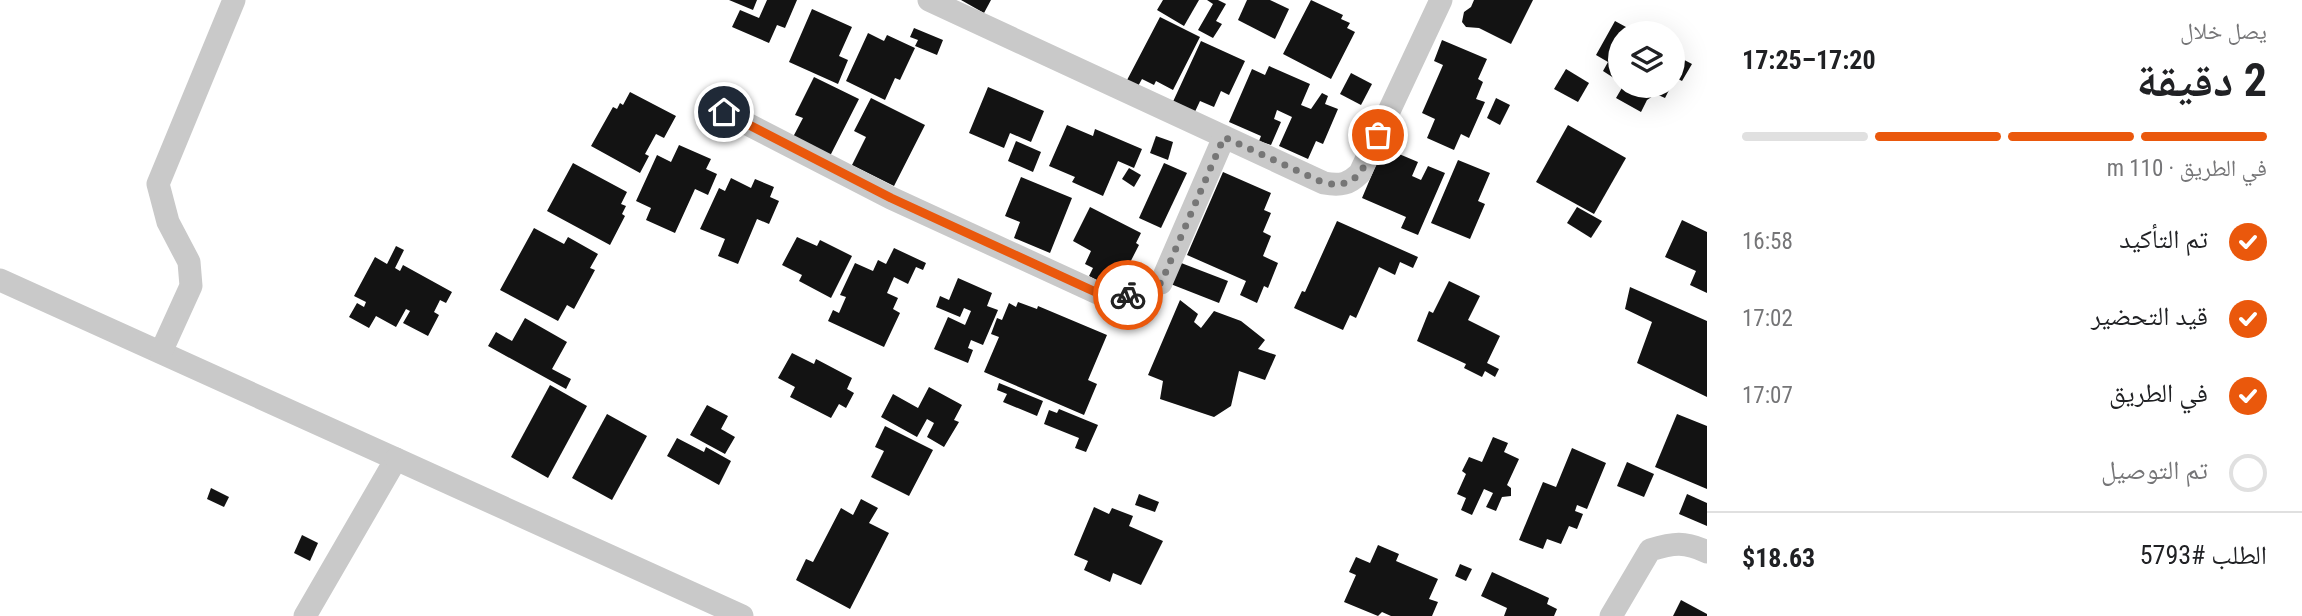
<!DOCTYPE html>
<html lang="ar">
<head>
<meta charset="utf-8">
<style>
	:root { --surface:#fff; --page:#f2f2f2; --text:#202124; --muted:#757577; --line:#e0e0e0; --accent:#ea580c }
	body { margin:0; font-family:"Roboto Condensed","Noto Naskh Arabic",sans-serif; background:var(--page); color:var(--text); direction:rtl; height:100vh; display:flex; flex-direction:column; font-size:26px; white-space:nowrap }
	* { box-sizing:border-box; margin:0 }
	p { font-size:23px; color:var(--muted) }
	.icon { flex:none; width:38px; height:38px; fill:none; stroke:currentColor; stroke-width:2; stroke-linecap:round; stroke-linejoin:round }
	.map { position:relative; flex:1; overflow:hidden; direction:ltr }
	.details { display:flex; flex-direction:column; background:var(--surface); width:595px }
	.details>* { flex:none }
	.tools { position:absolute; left:1608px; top:21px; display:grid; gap:14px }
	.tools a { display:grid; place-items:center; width:77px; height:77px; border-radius:50%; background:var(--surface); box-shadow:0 7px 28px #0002; font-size:35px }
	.pin { position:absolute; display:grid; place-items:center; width:60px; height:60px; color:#fff; margin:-30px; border:4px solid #fff; border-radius:50%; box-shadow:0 2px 7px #0007 }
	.courier { position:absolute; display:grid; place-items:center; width:70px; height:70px; margin:-35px; border:5px solid #ea580c; border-radius:50%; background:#fff; color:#222; box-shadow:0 2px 9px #0007 }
	.head em { font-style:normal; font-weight:700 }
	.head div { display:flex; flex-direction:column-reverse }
	.head { display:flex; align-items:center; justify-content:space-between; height:119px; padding:0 35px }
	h1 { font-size:46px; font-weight:700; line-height:52px }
	.bar { display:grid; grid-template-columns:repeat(4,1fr); gap:10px 7px; align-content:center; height:84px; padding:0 35px }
	.bar i { height:9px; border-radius:5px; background:var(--line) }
	.bar .current { background:var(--accent) }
	.bar p { grid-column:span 4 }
	.line { display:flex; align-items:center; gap:18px; padding:0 35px; border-top:2px solid var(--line) }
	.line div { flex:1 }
	ol { padding:0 35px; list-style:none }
	li { display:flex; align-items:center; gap:21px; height:77px }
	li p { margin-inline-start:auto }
	li .icon { padding:7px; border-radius:50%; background:var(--accent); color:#fff; stroke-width:4 }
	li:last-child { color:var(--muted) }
	li i { width:38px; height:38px; border:4px solid var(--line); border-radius:50% }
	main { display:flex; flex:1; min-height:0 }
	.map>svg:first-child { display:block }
</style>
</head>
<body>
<main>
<section class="details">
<div class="head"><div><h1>2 دقيقة</h1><p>يصل خلال</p></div><em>17:20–17:25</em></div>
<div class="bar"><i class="current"></i><i class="current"></i><i class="current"></i><i></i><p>في الطريق · 110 m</p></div>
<ol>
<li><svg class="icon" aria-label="check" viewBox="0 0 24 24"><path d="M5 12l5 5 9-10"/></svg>تم التأكيد<p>16:58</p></li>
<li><svg class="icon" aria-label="check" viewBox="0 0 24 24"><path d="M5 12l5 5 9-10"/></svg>قيد التحضير<p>17:02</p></li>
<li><svg class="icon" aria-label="check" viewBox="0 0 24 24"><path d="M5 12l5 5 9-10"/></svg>في الطريق<p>17:07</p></li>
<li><i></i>تم التوصيل</li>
</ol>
<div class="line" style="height:91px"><div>الطلب #5793</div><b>$18.63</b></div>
</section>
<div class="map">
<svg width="1707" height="616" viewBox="0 0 1707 616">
	<rect width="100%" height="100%" fill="#fff"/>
	<g fill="#131313">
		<polygon points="729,0 757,0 753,10"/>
		<polygon points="767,0 797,0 785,28 777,25 769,43 732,27 740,10 759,18"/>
		<polygon points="961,0 991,0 984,13"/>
		<polygon points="1163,0 1199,0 1184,26 1157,10"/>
		<polygon points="1207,0 1218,0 1226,4 1216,21 1222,24 1213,38 1198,30 1213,4"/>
		<polygon points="1247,0 1270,0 1289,9 1275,39 1238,20"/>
		<polygon points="1311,0 1343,15 1341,19 1350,23 1347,28 1355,32 1331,79 1283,54"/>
		<polygon points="1474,0 1533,0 1511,44 1479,28 1466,27 1462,22 1464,12 1471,7"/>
		<polygon points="812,9 852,27 839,56 848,60 838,84 789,62"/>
		<polygon points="1160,17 1200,37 1173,90 1156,81 1154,85 1142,79 1137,88 1126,82"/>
		<polygon points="1615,21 1637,33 1620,33 1620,82 1603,71 1608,62 1596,55"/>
		<polygon points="914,28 943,40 937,55 915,46 918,40 910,37"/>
		<polygon points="868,33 884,41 887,35 915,48 900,80 895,78 885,100 846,81"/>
		<polygon points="1442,40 1487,59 1478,79 1483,82 1476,99 1485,102 1469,138 1461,134 1454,150 1427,138 1435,119 1422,113 1443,65 1434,61"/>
		<polygon points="1201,41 1245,61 1229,95 1221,91 1214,107 1200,101 1193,116 1171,106"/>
		<polygon points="1673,54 1692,64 1682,81 1676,78 1673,83"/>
		<polygon points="1269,66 1310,84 1301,105 1311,109 1322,93 1328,96 1325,104 1338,109 1323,144 1316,141 1308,159 1279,146 1292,117 1277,110 1274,119 1281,122 1271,145 1259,141 1261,136 1229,122 1252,69 1265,75"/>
		<polygon points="1566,69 1589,83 1578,102 1554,89"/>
		<polygon points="1351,73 1372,84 1361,105 1340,94"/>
		<polygon points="814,77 859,99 830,156 793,137 803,118 795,115"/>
		<polygon points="1623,86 1671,86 1665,98 1656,94 1647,100 1641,112 1616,98"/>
		<polygon points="988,87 1044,111 1031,142 1010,133 1004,148 969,133"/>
		<polygon points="630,92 676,116 664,138 656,134 645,154 649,156 640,173 591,146 613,107 617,109 620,103 623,105"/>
		<polygon points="871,98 925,125 894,186 852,165 866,137 854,131"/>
		<polygon points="1496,98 1510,105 1500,125 1487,118"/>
		<polygon points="1067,125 1093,136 1095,129 1142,149 1134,168 1118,161 1103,196 1072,182 1075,177 1049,166"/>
		<polygon points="1568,125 1626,158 1594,214 1536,182"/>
		<polygon points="1156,136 1173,142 1168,160 1150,153"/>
		<polygon points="1016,141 1041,152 1033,172 1008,161"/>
		<polygon points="679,145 711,159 706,169 717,174 708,195 695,189 675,233 646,220 651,208 636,201 657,155 671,162"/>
		<polygon points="1392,151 1418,162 1412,176 1421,180 1428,166 1445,173 1418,235 1401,228 1406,217 1362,198 1381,153 1390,157"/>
		<polygon points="1458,160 1490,173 1478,201 1485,204 1470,239 1431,223"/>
		<polygon points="573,163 627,192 621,204 626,206 622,214 625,216 610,245 547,211"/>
		<polygon points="1164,163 1187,173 1161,228 1139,218"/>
		<polygon points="1129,168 1141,175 1134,187 1122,179"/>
		<polygon points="1223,172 1271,193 1264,210 1271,213 1263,232 1271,236 1263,256 1278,263 1268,288 1264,286 1257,303 1240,295 1246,281 1187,255"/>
		<polygon points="1021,177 1072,198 1050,253 1014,238 1020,222 1005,216"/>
		<polygon points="731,178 751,188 755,179 774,187 770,197 779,201 769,224 757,219 738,264 718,256 725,239 700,229 719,188 725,191"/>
		<polygon points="1090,207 1141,233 1136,243 1139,245 1116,290 1089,276 1093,268 1085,264 1091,251 1073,241"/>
		<polygon points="1577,207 1602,221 1591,238 1567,223"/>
		<polygon points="1682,220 1707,232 1707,293 1690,285 1696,271 1665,257"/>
		<polygon points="1337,221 1418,257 1413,268 1400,262 1395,275 1379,267 1356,318 1350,315 1343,330 1294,308 1302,291 1305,292"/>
		<polygon points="534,228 564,244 568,237 598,254 590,268 595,270 574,309 567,305 558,321 500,290"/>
		<polygon points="797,237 817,246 820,240 852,256 831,298 799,281 802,275 782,265"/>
		<polygon points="396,246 404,250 395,268 400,271 403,265 452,292 446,303 440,300 434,312 439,315 428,336 403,323 410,311 406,309 396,327 376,316 369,328 349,317 357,303 364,307 366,302 354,296 375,257 387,264"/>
		<polygon points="894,248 926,263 923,270 916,267 908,284 894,277 887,293 898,298 893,309 900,313 884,347 828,321 833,310 839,313 846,297 840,295 855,263 873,271 878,260 886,264"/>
		<polygon points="1176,261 1228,281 1219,303 1168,283"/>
		<polygon points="958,278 992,293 987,306 998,310 983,345 971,340 968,348 973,350 968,363 934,349 948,317 965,325 971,311 964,308 960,317 936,307 940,296 949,300"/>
		<polygon points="1449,281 1480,296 1468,320 1500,336 1487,363 1499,369 1495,377 1485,371 1482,377 1464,368 1466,364 1417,341 1429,311 1433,313"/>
		<polygon points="1630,287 1707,321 1707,397 1637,363 1652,322 1625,309"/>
		<polygon points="1180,300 1198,314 1194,322 1201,328 1214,311 1241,321 1265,340 1258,349 1276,355 1265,380 1239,371 1231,406 1214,417 1160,399 1163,381 1148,375"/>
		<polygon points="1018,302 1037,309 1038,306 1107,335 1088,380 1097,384 1084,415 984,372 999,337 991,334 997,318 1002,320 1009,303 1016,307"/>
		<polygon points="525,318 567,342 552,369 571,379 566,389 488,346 496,332 512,341"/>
		<polygon points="792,353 814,364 816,359 852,378 847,389 854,393 846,408 839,404 831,418 790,397 795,387 778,378"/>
		<polygon points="999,383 1043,401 1037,416 1003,402 1007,394 997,390"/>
		<polygon points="550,385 587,406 548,478 511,457"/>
		<polygon points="929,387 962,405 954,420 959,422 944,447 927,437 934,423 927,419 917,437 881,417 893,394 918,408"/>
		<polygon points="707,405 728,416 721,429 735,437 725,454 690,435"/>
		<polygon points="1059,409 1098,425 1086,452 1075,448 1079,438 1044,424 1049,410 1057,413"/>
		<polygon points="607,414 647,436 612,500 572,478"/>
		<polygon points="1677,414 1707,426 1707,489 1655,467"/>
		<polygon points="885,426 933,450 909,496 871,477 884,451 875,447"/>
		<polygon points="1493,437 1508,443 1504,452 1519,459 1507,485 1511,488 1511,496 1502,497 1496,511 1486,507 1493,493 1484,489 1472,515 1461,510 1466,498 1457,494 1466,474 1462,471 1469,457 1482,462"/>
		<polygon points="677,438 704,452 706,447 731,461 719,485 667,456"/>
		<polygon points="1572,448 1606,463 1587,509 1577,505 1575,511 1583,514 1577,529 1569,526 1561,544 1547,539 1543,549 1519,540 1543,482 1556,487"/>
		<polygon points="1627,462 1654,474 1644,497 1617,486"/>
		<polygon points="211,488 229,497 224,507 207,499"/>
		<polygon points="1139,494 1159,502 1155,512 1135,505"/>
		<polygon points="1687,494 1707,503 1707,526 1679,514"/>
		<polygon points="861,499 878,508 869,523 889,533 850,609 796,580 806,559 813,562 841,508 853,515"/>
		<polygon points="1094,507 1109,514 1112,508 1133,516 1129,526 1163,541 1141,585 1113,573 1110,582 1084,570 1088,561 1074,555"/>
		<polygon points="302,535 318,543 310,561 294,553"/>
		<polygon points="1378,545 1399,554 1396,561 1438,579 1429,599 1438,602 1432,616 1391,616 1382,612 1378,616 1344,602 1356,575 1349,572 1356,557 1370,563"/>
		<polygon points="1460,564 1472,569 1466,581 1455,576"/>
		<polygon points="1492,572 1549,598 1547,604 1557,609 1554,616 1504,616 1507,608 1481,596"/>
		<polygon points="1681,600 1707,614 1707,616 1673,616"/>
	</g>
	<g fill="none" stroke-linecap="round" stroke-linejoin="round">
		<g stroke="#c9c9c9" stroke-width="23">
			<path d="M929 0 1324 183C1341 186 1349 184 1360 173L1441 0"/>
			<polyline points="724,112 891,198 1126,306 1129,289 1161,283 1224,137"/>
			<polyline points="0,280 396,459 305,616"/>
			<polyline points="161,352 191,286 189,262 168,222 158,184 234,0"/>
			<polyline points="396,459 742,616"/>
			<path d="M1611 616 1650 550C1673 543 1685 541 1707 552"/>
		</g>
	</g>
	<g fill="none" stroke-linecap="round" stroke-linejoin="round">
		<path stroke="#767676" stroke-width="7" stroke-dasharray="0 12.6" d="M1128 295 1129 289 1161 283 1224 137 1324 183C1361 190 1365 164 1378 135"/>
		<polyline stroke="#ea580c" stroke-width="9" points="724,112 891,198 1126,306 1128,295"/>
	</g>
</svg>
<div class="tools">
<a><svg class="icon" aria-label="layers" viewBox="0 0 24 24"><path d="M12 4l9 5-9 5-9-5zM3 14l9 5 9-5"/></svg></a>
</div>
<div class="pin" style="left:1378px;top:135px;background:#ea580c"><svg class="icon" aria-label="bag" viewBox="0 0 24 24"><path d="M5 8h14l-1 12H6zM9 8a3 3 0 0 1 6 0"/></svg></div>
<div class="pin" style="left:724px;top:112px;background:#1f2937"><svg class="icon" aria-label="home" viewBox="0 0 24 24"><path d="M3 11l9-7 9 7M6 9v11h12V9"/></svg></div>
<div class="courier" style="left:1128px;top:295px"><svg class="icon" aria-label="bike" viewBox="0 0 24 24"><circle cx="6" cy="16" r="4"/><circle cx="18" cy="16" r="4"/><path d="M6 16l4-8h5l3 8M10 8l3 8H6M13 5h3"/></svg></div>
</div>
</main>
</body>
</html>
